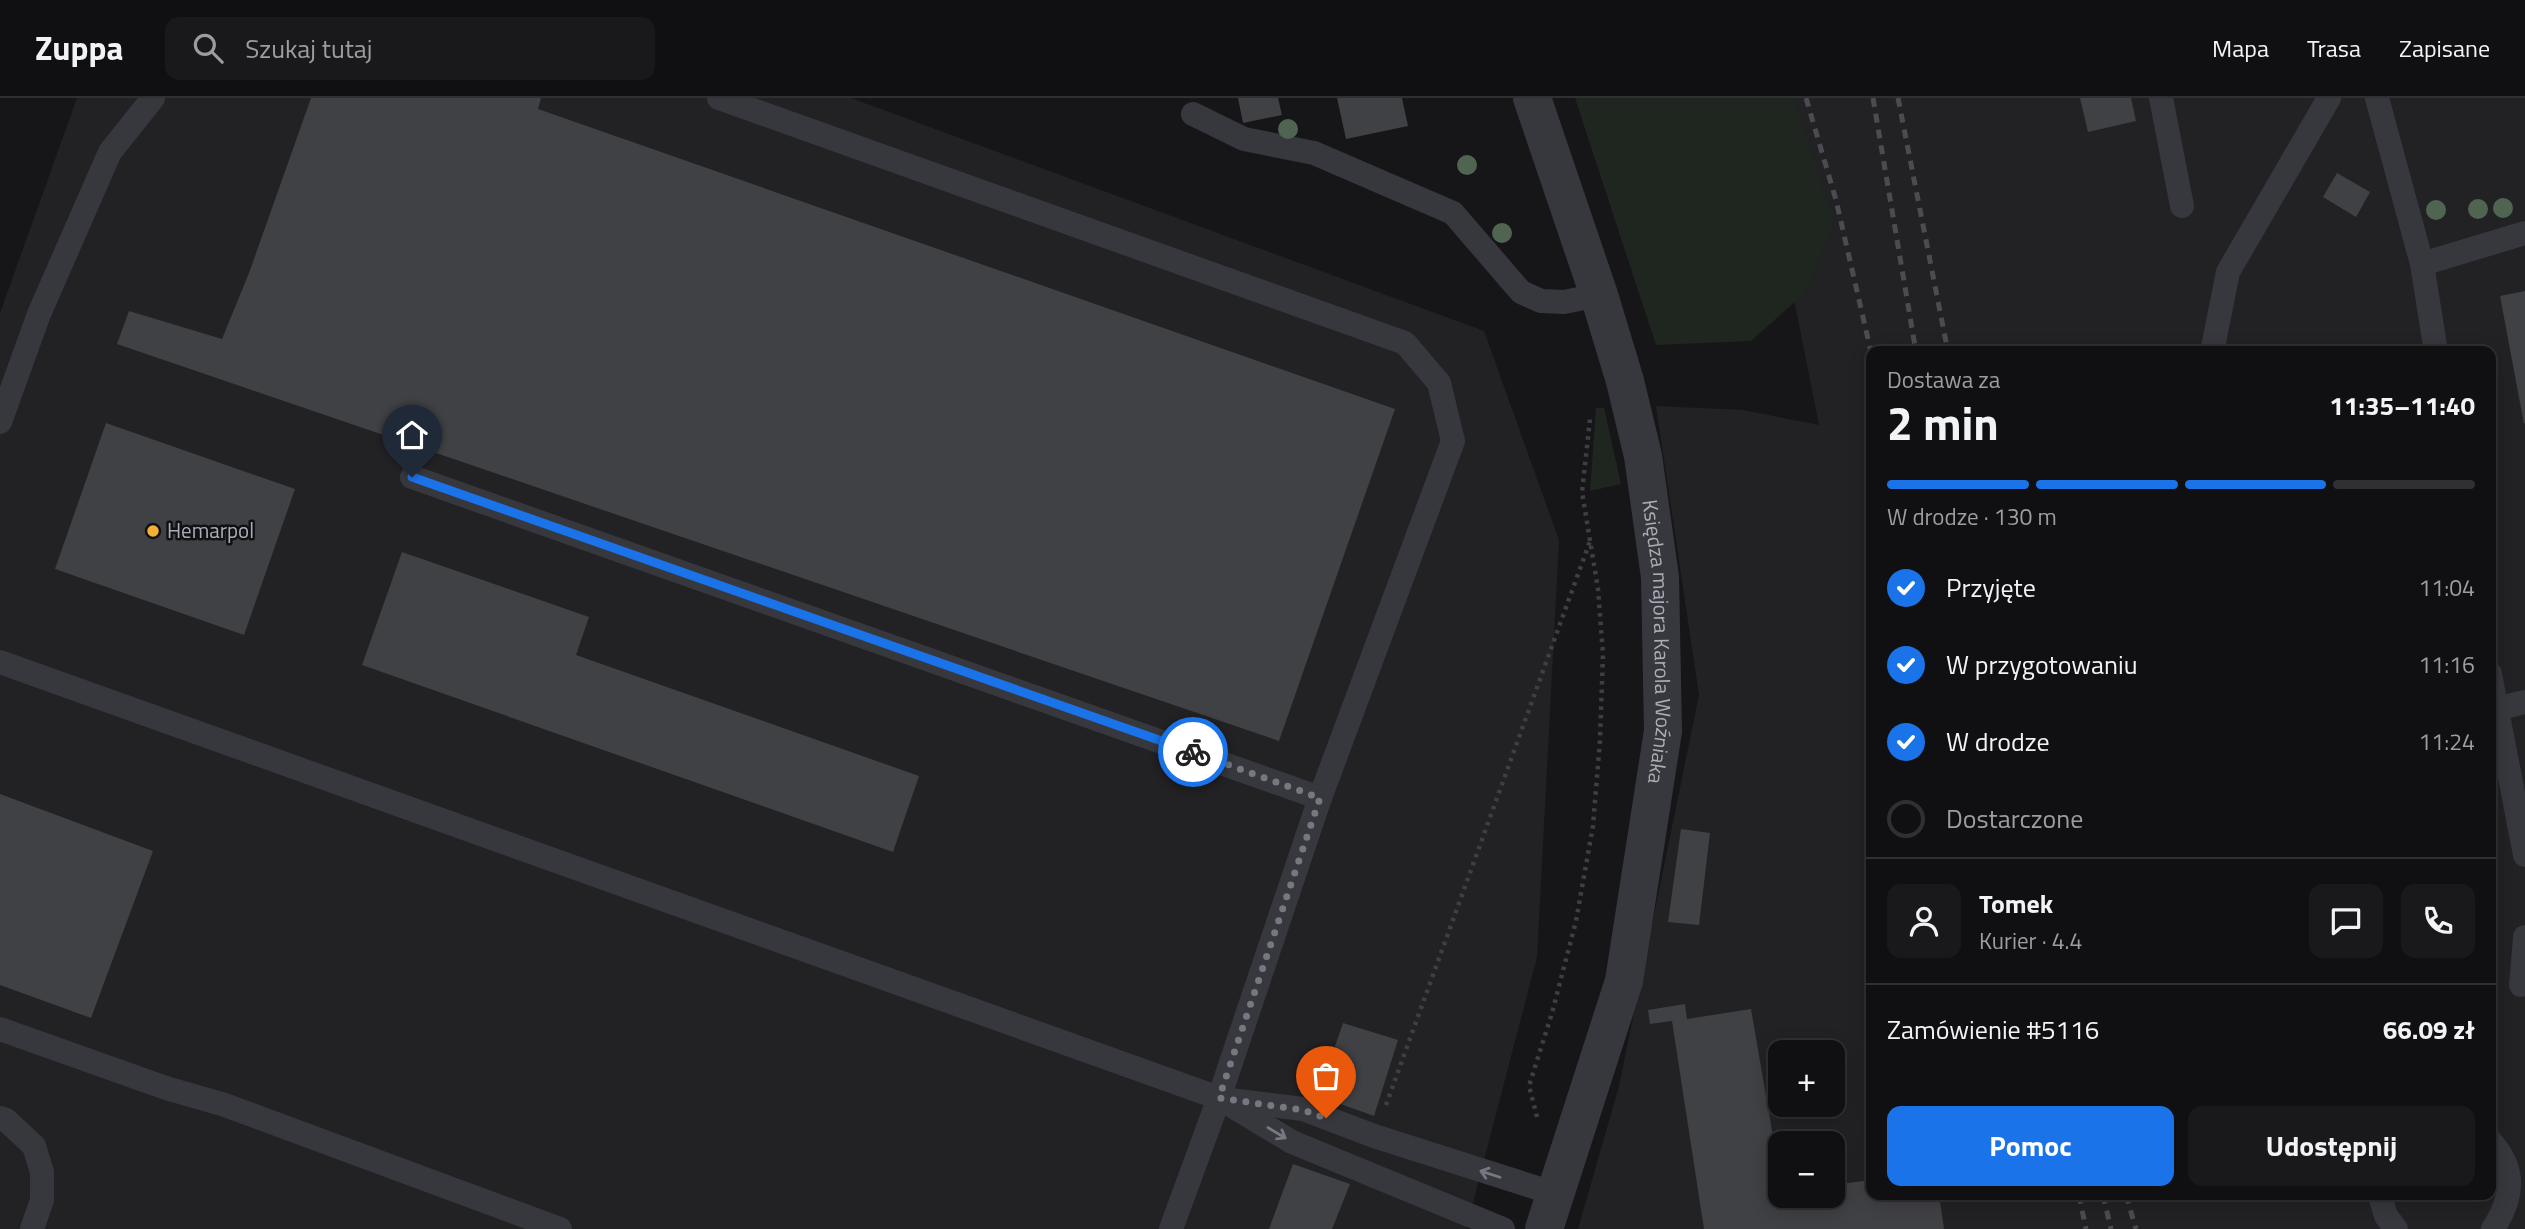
<!DOCTYPE html>
<html lang="pl">
<head>
<meta charset="utf-8">
<style>
	:root { --surface:#101012; --page:#19191b; --text:#f1f3f6; --muted:#9c9d9f; --line:#303032; --accent:#1a73e8 }
	body { margin:0; font-family:"Titillium Web",sans-serif; background:var(--page); color:var(--text); height:100vh; display:flex; flex-direction:column; font-size:26px; white-space:nowrap }
	* { box-sizing:border-box; margin:0 }
	p { font-size:23px; color:var(--muted) }
	.icon { flex:none; width:38px; height:38px; fill:none; stroke:currentColor; stroke-width:2; stroke-linecap:round; stroke-linejoin:round }
	.map { position:relative; flex:1; overflow:hidden }
	.sheet { position:absolute; left:1866px; top:248px; width:630px; height:854px; display:flex; flex-direction:column; background:var(--surface); border-radius:14px; box-shadow:0 4px 18px #0003,0 0 0 2px var(--line) }
	.sheet>* { flex:none }
	.buttons { position:absolute; left:1768px; top:942px; display:grid; gap:14px }
	.buttons a { display:grid; place-items:center; width:77px; height:77px; border-radius:14px; background:var(--surface); box-shadow:0 4px 18px #0003,0 0 0 2px var(--line); font-size:35px }
	.pin { position:absolute; display:grid; place-items:center; width:60px; height:60px; color:#fff; margin:-72px -30px; border-radius:50% 50% 50% 0; rotate:-45deg; box-shadow:0 0 7px #0007 }
	.pin .icon { rotate:45deg }
	.courier { position:absolute; display:grid; place-items:center; width:70px; height:70px; margin:-35px; border:5px solid #1a73e8; border-radius:50%; background:#fff; color:#222; box-shadow:0 2px 9px #0007 }
	.overview em { font-style:normal; font-weight:700 }
	.overview div { display:flex; flex-direction:column-reverse }
	.overview { display:flex; align-items:center; justify-content:space-between; height:119px; padding:0 21px }
	h1 { font-size:46px; font-weight:700; line-height:52px }
	.bar { display:grid; grid-template-columns:repeat(4,1fr); gap:10px 7px; align-content:center; height:84px; padding:0 21px }
	.bar i { height:9px; border-radius:5px; background:var(--line) }
	.bar .on { background:var(--accent) }
	.bar p { grid-column:span 4 }
	.line { display:flex; align-items:center; gap:18px; padding:0 21px; border-top:2px solid var(--line) }
	.line div { flex:1 }
	.round { display:grid; place-items:center; flex:none; width:74px; height:74px; border-radius:14px; background:var(--page) }
	ol { padding:0 21px; list-style:none }
	li { display:flex; align-items:center; gap:21px; height:77px }
	li p { margin-inline-start:auto }
	li .icon { padding:7px; border-radius:50%; background:var(--accent); color:#fff; stroke-width:4 }
	li:last-child { color:var(--muted) }
	li i { width:38px; height:38px; border:4px solid var(--line); border-radius:50% }
	.button { display:flex; gap:14px; margin-top:auto; padding:14px 21px }
	.button a { flex:1; height:80px; border-radius:14px; background:var(--accent); color:#fff; font-size:28px; font-weight:700; line-height:80px; text-align:center }
	.button a+a { background:var(--page); color:var(--text) }
	header { display:flex; align-items:center; gap:42px; box-sizing:border-box; height:98px; padding:0 35px; background:var(--surface); border-bottom:2px solid var(--line) }
	header strong { font-size:33px }
	nav { display:flex; gap:38px; margin-inline-start:auto; font-size:24px }
	.search { width:490px; height:63px; background:var(--page); display:flex; align-items:center; gap:18px; box-sizing:border-box; padding:0 24px; border-radius:14px; color:var(--muted); font-size:26px }
	.map>svg:first-child { display:block }
</style>
</head>
<body>
<header>
<strong>Zuppa</strong>
<div class="search"><svg class="icon" aria-label="search" viewBox="0 0 24 24"><circle cx="10" cy="10" r="6"/><path d="M15 15l6 6"/></svg>Szukaj tutaj</div>
<nav><a>Mapa</a><a>Trasa</a><a>Zapisane</a></nav>
</header>
<div class="map">
<svg width="2525" height="1131" viewBox="0 0 2525 1131">
	<rect width="100%" height="100%" fill="#161618"/>
	<g fill="#222225" fill-rule="evenodd">
		<polygon points="77,0 851,0 1484,233 1559,442 1537,859 1466,1131 0,1131 0,215"/>
		<path d="M1754 0H2525V1131H1578L1619 988 1699 597 1656 308 1743 312 1819 327ZM1871 254H2490V1097H1871ZM1780 954H1832V1006H1780ZM1780 1045H1832V1097H1780Z"/>
	</g>
	<g fill="#1e261f">
		<polygon points="1575,0 1793,0 1834,124 1805,195 1751,243 1656,247"/>
		<polygon points="1596,310 1604,310 1621,386 1590,393"/>
	</g>
	<g fill="#404145">
		<polygon points="311,0 541,0 538,11 1395,311 1279,643 117,246 129,213 222,241 249,175"/>
		<polygon points="1238,0 1278,0 1282,17 1243,25"/>
		<polygon points="1337,0 1402,0 1408,28 1346,41"/>
		<polygon points="2080,0 2131,0 2136,23 2088,34"/>
		<polygon points="2337,75 2370,94 2356,119 2323,99"/>
		<polygon points="2525,193 2525,325 2524,326 2500,198"/>
		<polygon points="106,325 295,391 244,537 55,471"/>
		<polygon points="402,454 589,519 576,557 919,678 893,754 362,567"/>
		<polygon points="0,696 153,753 91,920 0,887"/>
		<polygon points="1681,731 1710,735 1699,827 1668,824"/>
		<polygon points="1685,906 1687,921 1751,911 1780,1079 1780,1097 1832,1097 1832,1087 1871,1082 1871,1097 1939,1097 1944,1131 1704,1131 1672,923 1650,926 1648,912"/>
		<polygon points="1343,925 1398,942 1374,1018 1318,998"/>
		<polygon points="1293,1066 1350,1086 1332,1131 1269,1131"/>
	</g>
	<g fill="none" stroke-linecap="round" stroke-linejoin="round">
		<g stroke="#3d3f44" stroke-width="4.5" stroke-dasharray="3.5 5" stroke-linecap="butt">
			<polyline points="1386,1007 1590,443"/>
			<polyline points="1537,1019 1529,988 1552,915 1576,823 1593,728 1600,642 1603,556 1598,491 1582,394 1590,321"/>
		</g>
		<g stroke="#37383d" stroke-width="24">
			<polyline points="719,0 1405,245 1439,285 1453,343 1320,700 1219,1000 1171,1131"/>
			<polyline points="2161,0 2182,108"/>
			<polyline points="2377,0 2422,166 2436,254"/>
			<polyline points="1193,16 1244,41 1314,55 1453,115 1521,194 1541,203 1564,204 1599,197"/>
			<polyline points="2422,166 2525,135"/>
			<polyline points="2212,254 2228,174 2329,0"/>
			<polyline points="0,324 39,216 110,54 153,0"/>
			<polyline points="412,379 1320,700"/>
			<polyline points="0,564 1219,1000 1292,1044 1503,1131"/>
			<polyline points="2490,576 2525,757"/>
			<polyline points="2496,611 2525,604"/>
			<polyline points="2521,887 2525,839"/>
			<polyline points="0,931 166,990 225,1007 560,1131"/>
			<polyline points="1230,1002 1303,1011 1374,1038 1556,1096"/>
			<polyline points="0,1020 6,1022 34,1048 42,1074 42,1102 32,1131"/>
			<path d="M2490 1043C2517 1072 2513 1100 2493 1131"/>
			<polyline points="2380,1097 2386,1118 2396,1131"/>
		</g>
		<path stroke="#37383d" stroke-width="38" id="s1" d="M1532 0 1599 197 1625 283 1643 358 1660 479 1663 633 1624 883 1544 1131"/>
		<g stroke="#4a4c52" stroke-width="5" stroke-dasharray="9 7" stroke-linecap="butt">
			<polyline points="1806,0 1836,102 1871,254"/>
			<polyline points="1873,0 1916,254"/>
			<polyline points="1898,0 1948,254"/>
			<polyline points="2079,1097 2086,1131"/>
			<polyline points="2103,1097 2111,1131"/>
			<polyline points="2126,1097 2136,1131"/>
		</g>
	</g>
	<g fill="#506452">
		<circle cx="1288" cy="31" r="10"/>
		<circle cx="1467" cy="67" r="10"/>
		<circle cx="2503" cy="110" r="10"/>
		<circle cx="2478" cy="111" r="10"/>
		<circle cx="2436" cy="112" r="10"/>
		<circle cx="1502" cy="135" r="10"/>
	</g>
	<defs><path id="oneway-shaft" d="M-6 0H5M1.5-3L5.5 0L1.5 3" fill="none" stroke-width="1.6" stroke-linecap="round" stroke-linejoin="round" transform="scale(1.75)"/></defs>
	<g stroke="#757881">
		<use href="#oneway-shaft" transform="translate(1277 1035) rotate(31)"/>
		<use href="#oneway-shaft" transform="translate(1490 1076) rotate(-162)"/>
	</g>
	<g fill="none" stroke-linecap="round" stroke-linejoin="round">
		<polyline stroke="#757880" stroke-width="7" stroke-dasharray="0 12.6" points="1193,654 1320,700 1219,1000 1303,1012 1326,1020"/>
		<polyline stroke="#1a73e8" stroke-width="9" points="412,379 1193,654"/>
	</g>
	<circle fill="#f2b134" stroke="#111113" stroke-width="2.5" cx="153" cy="433" r="7"/>
	<g text-anchor="middle" stroke-width="5" stroke-linejoin="round" paint-order="stroke">
		<g font-size="21" fill="#a8adb8" stroke="#111113" text-anchor="start">
			<text x="167" y="440">Hemarpol</text>
		</g>
		<g font-size="21" fill="#a8adb8" stroke="#111113">
			<text dy="7" stroke="none"><textPath href="#s1" startOffset="562">Księdza majora Karola Woźniaka</textPath></text>
		</g>
	</g>
</svg>
<div class="buttons">
<a>+</a>
<a>−</a>
</div>
<div class="pin" style="left:1326px;top:1020px;background:#ea580c"><svg class="icon" aria-label="bag" viewBox="0 0 24 24"><path d="M5 8h14l-1 12H6zM9 8a3 3 0 0 1 6 0"/></svg></div>
<div class="pin" style="left:412px;top:379px;background:#1f2937"><svg class="icon" aria-label="home" viewBox="0 0 24 24"><path d="M3 11l9-7 9 7M6 9v11h12V9"/></svg></div>
<div class="courier" style="left:1193px;top:654px"><svg class="icon" aria-label="bike" viewBox="0 0 24 24"><circle cx="6" cy="16" r="4"/><circle cx="18" cy="16" r="4"/><path d="M6 16l4-8h5l3 8M10 8l3 8H6M13 5h3"/></svg></div>
<section class="sheet">
<div class="overview"><div><h1>2 min</h1><p>Dostawa za</p></div><em>11:35–11:40</em></div>
<div class="bar"><i class="on"></i><i class="on"></i><i class="on"></i><i></i><p>W drodze · 130 m</p></div>
<ol>
<li><svg class="icon" aria-label="check" viewBox="0 0 24 24"><path d="M5 12l5 5 9-10"/></svg>Przyjęte<p>11:04</p></li>
<li><svg class="icon" aria-label="check" viewBox="0 0 24 24"><path d="M5 12l5 5 9-10"/></svg>W przygotowaniu<p>11:16</p></li>
<li><svg class="icon" aria-label="check" viewBox="0 0 24 24"><path d="M5 12l5 5 9-10"/></svg>W drodze<p>11:24</p></li>
<li><i></i>Dostarczone</li>
</ol>
<div class="line" style="height:126px"><a class="round"><svg class="icon" aria-label="person" viewBox="0 0 24 24"><circle cx="12" cy="8" r="4"/><path d="M4 21q1-7 8-7t8 7"/></svg></a><div><b>Tomek</b><p>Kurier · 4.4</p></div><a class="round"><svg class="icon" aria-label="chat" viewBox="0 0 24 24"><path d="M4 5h16v11H9l-5 4z"/></svg></a><a class="round"><svg class="icon" aria-label="phone" viewBox="0 0 24 24"><path d="M5 4h4l2 5-3 2q2 4 5 5l2-3 5 2v4C11 20 4 13 5 4z"/></svg></a></div>
<div class="line" style="height:91px"><div>Zamówienie #5116</div><b>66.09 zł</b></div>
<div class="button"><a>Pomoc</a><a>Udostępnij</a></div>
</section>
</div>
</body>
</html>
